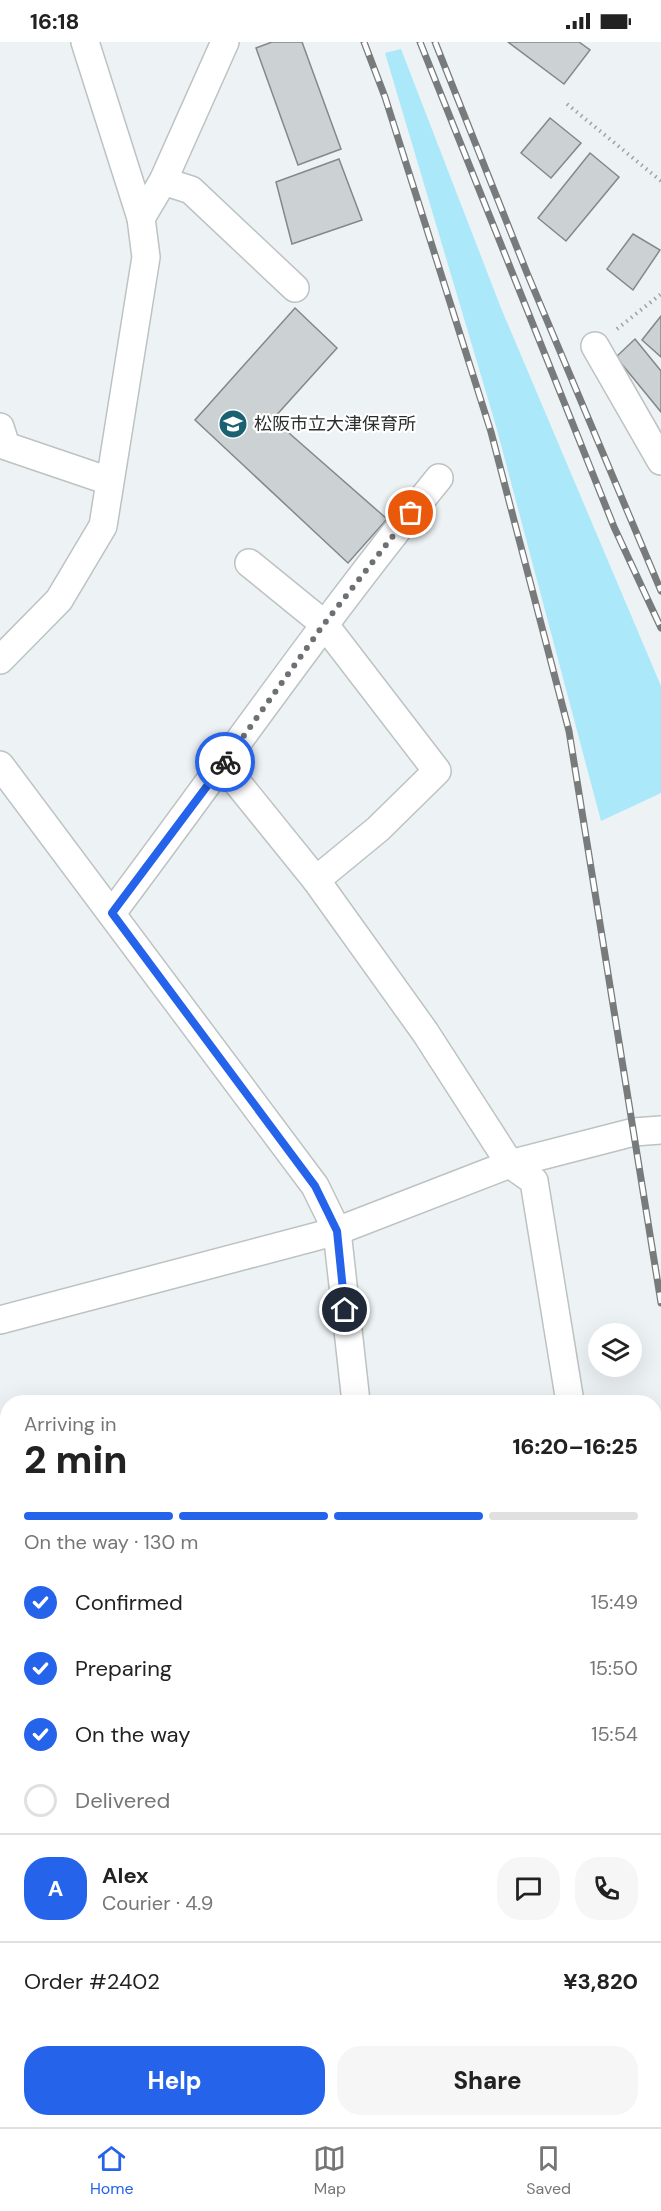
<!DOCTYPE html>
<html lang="en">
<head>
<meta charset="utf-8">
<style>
	:root { --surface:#fff; --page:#f6f6f6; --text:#222; --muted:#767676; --line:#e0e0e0; --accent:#2563eb }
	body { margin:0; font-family:"DM Sans","Noto Sans JP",sans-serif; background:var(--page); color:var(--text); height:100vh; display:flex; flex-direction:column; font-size:22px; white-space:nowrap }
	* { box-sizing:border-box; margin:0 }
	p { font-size:20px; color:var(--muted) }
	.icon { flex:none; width:33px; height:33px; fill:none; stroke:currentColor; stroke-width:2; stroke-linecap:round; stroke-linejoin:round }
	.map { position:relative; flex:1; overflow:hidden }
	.details { position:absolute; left:0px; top:1353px; width:662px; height:732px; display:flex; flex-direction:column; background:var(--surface); border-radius:24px 24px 0 0; box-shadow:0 6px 24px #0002 }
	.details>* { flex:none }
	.fabs { position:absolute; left:588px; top:1281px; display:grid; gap:12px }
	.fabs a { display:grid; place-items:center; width:54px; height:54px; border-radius:50%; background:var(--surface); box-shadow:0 6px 24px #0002; font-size:30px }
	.pin { position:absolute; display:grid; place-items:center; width:51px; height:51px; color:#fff; margin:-26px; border:3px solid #fff; border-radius:50%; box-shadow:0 2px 6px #0007 }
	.courier { position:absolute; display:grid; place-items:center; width:60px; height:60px; margin:-30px; border:4px solid #2563eb; border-radius:50%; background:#fff; color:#222; box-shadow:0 2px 8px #0007 }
	.head em { font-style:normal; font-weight:800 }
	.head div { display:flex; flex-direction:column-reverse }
	.head { display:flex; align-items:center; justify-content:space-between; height:102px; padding:0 24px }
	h1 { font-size:39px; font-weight:800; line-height:45px }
	.bar { display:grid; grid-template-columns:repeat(4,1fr); gap:9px 6px; align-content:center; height:72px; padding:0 24px }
	.bar i { height:8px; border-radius:4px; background:var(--line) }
	.bar .active { background:var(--accent) }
	.bar p { grid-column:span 4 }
	.line { display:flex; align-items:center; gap:15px; padding:0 24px; border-top:2px solid var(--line) }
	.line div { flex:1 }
	.round { display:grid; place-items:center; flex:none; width:63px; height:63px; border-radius:24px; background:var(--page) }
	ol { padding:0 24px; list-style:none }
	li { display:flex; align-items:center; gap:18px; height:66px }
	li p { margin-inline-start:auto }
	li .icon { padding:6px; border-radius:50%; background:var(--accent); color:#fff; stroke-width:4 }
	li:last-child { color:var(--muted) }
	li i { width:33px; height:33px; border:3px solid var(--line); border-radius:50% }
	.button { display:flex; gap:12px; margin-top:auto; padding:12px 24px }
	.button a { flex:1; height:69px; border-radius:24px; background:var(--accent); color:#fff; font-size:24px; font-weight:800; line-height:69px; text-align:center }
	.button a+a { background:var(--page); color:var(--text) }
	.status { display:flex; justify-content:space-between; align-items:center; height:42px; padding:0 30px; background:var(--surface); direction:ltr }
	.status svg { height:16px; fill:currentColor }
	.menu { display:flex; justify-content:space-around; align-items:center; height:84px; border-top:2px solid var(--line); background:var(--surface); font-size:16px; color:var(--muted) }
	.menu a { display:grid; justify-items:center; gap:3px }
	.menu .active { color:var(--accent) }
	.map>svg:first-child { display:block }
</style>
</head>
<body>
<div class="status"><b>16:18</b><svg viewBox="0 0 49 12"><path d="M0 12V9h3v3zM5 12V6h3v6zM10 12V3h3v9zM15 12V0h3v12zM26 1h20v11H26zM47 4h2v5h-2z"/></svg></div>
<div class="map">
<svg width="661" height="2085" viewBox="0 0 661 2085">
	<rect width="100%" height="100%" fill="#edf2f4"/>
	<polygon fill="#abe9fa" points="401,7 501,266 661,644 661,751 601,779 496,384 385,11"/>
	<g fill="#ccd1d3" stroke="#838889" stroke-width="1.5">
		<polygon points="272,0 302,0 341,107 298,123 256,6"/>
		<polygon points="508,0 579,0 590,8 564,42"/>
		<polygon points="550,76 581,101 551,136 521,111"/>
		<polygon points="590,111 619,135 566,199 538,176"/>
		<polygon points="339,117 362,178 292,202 276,140"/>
		<polygon points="633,192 660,208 633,248 607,227"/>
		<polygon points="295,266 337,306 273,377 387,477 348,521 195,378"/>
		<polygon points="661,274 661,315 642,298"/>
		<polygon points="635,297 661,329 661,370 616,315"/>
	</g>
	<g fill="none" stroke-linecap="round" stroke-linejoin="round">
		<g stroke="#bdc2c3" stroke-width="30">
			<g id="street">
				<polyline points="85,0 141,176"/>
				<polyline points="163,139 191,148 295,246"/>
				<polyline points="595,304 661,419"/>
				<polyline points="0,385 6,404 109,439"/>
				<polyline points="249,521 324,582 437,729 378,787 316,838 425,990 510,1122 534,1139 570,1360"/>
				<polyline points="0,618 59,558 103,484 146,215 141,176 163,139 225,0"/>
				<polyline points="0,723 315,1144 337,1189 356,1360"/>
				<polyline points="223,723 316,838"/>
				<path d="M112 871C221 726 324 577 439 436"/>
				<polyline points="0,1278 337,1189 510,1122 634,1090 661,1088"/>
				<polyline points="0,1579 8,1562"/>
				<polyline points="0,1636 8,1638"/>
				<polyline points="0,1929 8,1931"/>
				<polyline points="328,2085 332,2078"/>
				<polyline points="580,2085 581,2078"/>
			</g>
		</g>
		<g stroke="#9fa3a4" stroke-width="4" stroke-dasharray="1.5 4.5" stroke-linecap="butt">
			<polyline points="567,62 661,139"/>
			<polyline points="617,287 661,252"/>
			<polyline points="394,2078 396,2085"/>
		</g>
		<use href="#street" stroke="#fff" stroke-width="27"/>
		<g stroke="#787b7c" stroke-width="7">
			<g id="rail">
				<polyline points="364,0 385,55 491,390 569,689 661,1261"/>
				<polyline points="420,0 614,485 661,586"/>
				<polyline points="435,0 527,231 661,549"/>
			</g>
		</g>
		<use href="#rail" stroke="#fff" stroke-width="4.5" stroke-dasharray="14" stroke-linecap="butt"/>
	</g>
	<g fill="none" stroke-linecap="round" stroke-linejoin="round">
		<polyline stroke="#6e7173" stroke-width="6" stroke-dasharray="0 10.8" points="225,720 324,582 411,471"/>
		<polyline stroke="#2563eb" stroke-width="8" points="225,720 112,871 315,1144 337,1189 345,1268"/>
	</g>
	<defs>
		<g id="school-disc" transform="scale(1.5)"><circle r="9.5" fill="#1a6172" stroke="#fff"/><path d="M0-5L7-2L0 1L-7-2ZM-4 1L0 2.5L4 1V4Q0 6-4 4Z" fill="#fff"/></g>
	</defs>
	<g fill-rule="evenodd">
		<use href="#school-disc" x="233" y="382"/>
	</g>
	<g text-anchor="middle" stroke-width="4.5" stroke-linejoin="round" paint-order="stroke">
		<g font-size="18" fill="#2a2c2d" stroke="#fff" text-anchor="start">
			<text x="254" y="388">松阪市立大津保育所</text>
		</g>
	</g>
</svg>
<div class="fabs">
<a><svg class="icon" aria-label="layers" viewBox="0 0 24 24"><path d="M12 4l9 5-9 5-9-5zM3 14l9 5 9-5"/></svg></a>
</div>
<div class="pin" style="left:411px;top:471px;background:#ea580c"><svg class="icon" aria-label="bag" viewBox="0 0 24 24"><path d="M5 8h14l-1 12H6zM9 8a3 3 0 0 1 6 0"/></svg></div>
<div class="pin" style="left:345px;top:1268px;background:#1f2937"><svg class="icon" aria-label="home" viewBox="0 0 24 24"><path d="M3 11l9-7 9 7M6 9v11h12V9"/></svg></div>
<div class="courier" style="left:225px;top:720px"><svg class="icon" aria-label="bike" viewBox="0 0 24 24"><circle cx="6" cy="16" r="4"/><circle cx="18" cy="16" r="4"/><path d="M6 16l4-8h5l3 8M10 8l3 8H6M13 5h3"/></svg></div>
<section class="details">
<div class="head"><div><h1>2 min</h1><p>Arriving in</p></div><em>16:20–16:25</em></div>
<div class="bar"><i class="active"></i><i class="active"></i><i class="active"></i><i></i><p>On the way · 130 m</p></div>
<ol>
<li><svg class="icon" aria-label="check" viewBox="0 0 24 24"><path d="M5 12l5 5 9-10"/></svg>Confirmed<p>15:49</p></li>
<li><svg class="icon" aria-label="check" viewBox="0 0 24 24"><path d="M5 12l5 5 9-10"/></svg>Preparing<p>15:50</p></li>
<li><svg class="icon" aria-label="check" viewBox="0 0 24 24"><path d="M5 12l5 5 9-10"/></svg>On the way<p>15:54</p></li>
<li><i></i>Delivered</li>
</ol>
<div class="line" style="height:108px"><b class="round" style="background:var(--accent);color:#fff">A</b><div><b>Alex</b><p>Courier · 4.9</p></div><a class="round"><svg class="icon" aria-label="chat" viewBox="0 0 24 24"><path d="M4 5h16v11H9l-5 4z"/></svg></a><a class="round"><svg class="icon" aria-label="phone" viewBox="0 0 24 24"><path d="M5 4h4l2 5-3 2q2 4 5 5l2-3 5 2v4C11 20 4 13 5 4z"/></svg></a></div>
<div class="line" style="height:78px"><div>Order #2402</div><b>¥3,820</b></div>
<div class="button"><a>Help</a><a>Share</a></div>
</section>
</div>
<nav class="menu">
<a class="active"><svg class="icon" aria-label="home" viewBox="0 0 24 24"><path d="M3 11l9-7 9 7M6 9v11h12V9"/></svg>Home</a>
<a><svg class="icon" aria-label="map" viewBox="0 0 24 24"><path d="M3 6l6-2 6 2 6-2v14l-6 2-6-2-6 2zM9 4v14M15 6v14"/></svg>Map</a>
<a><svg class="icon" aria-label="saved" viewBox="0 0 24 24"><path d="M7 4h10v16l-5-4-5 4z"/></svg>Saved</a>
</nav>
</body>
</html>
